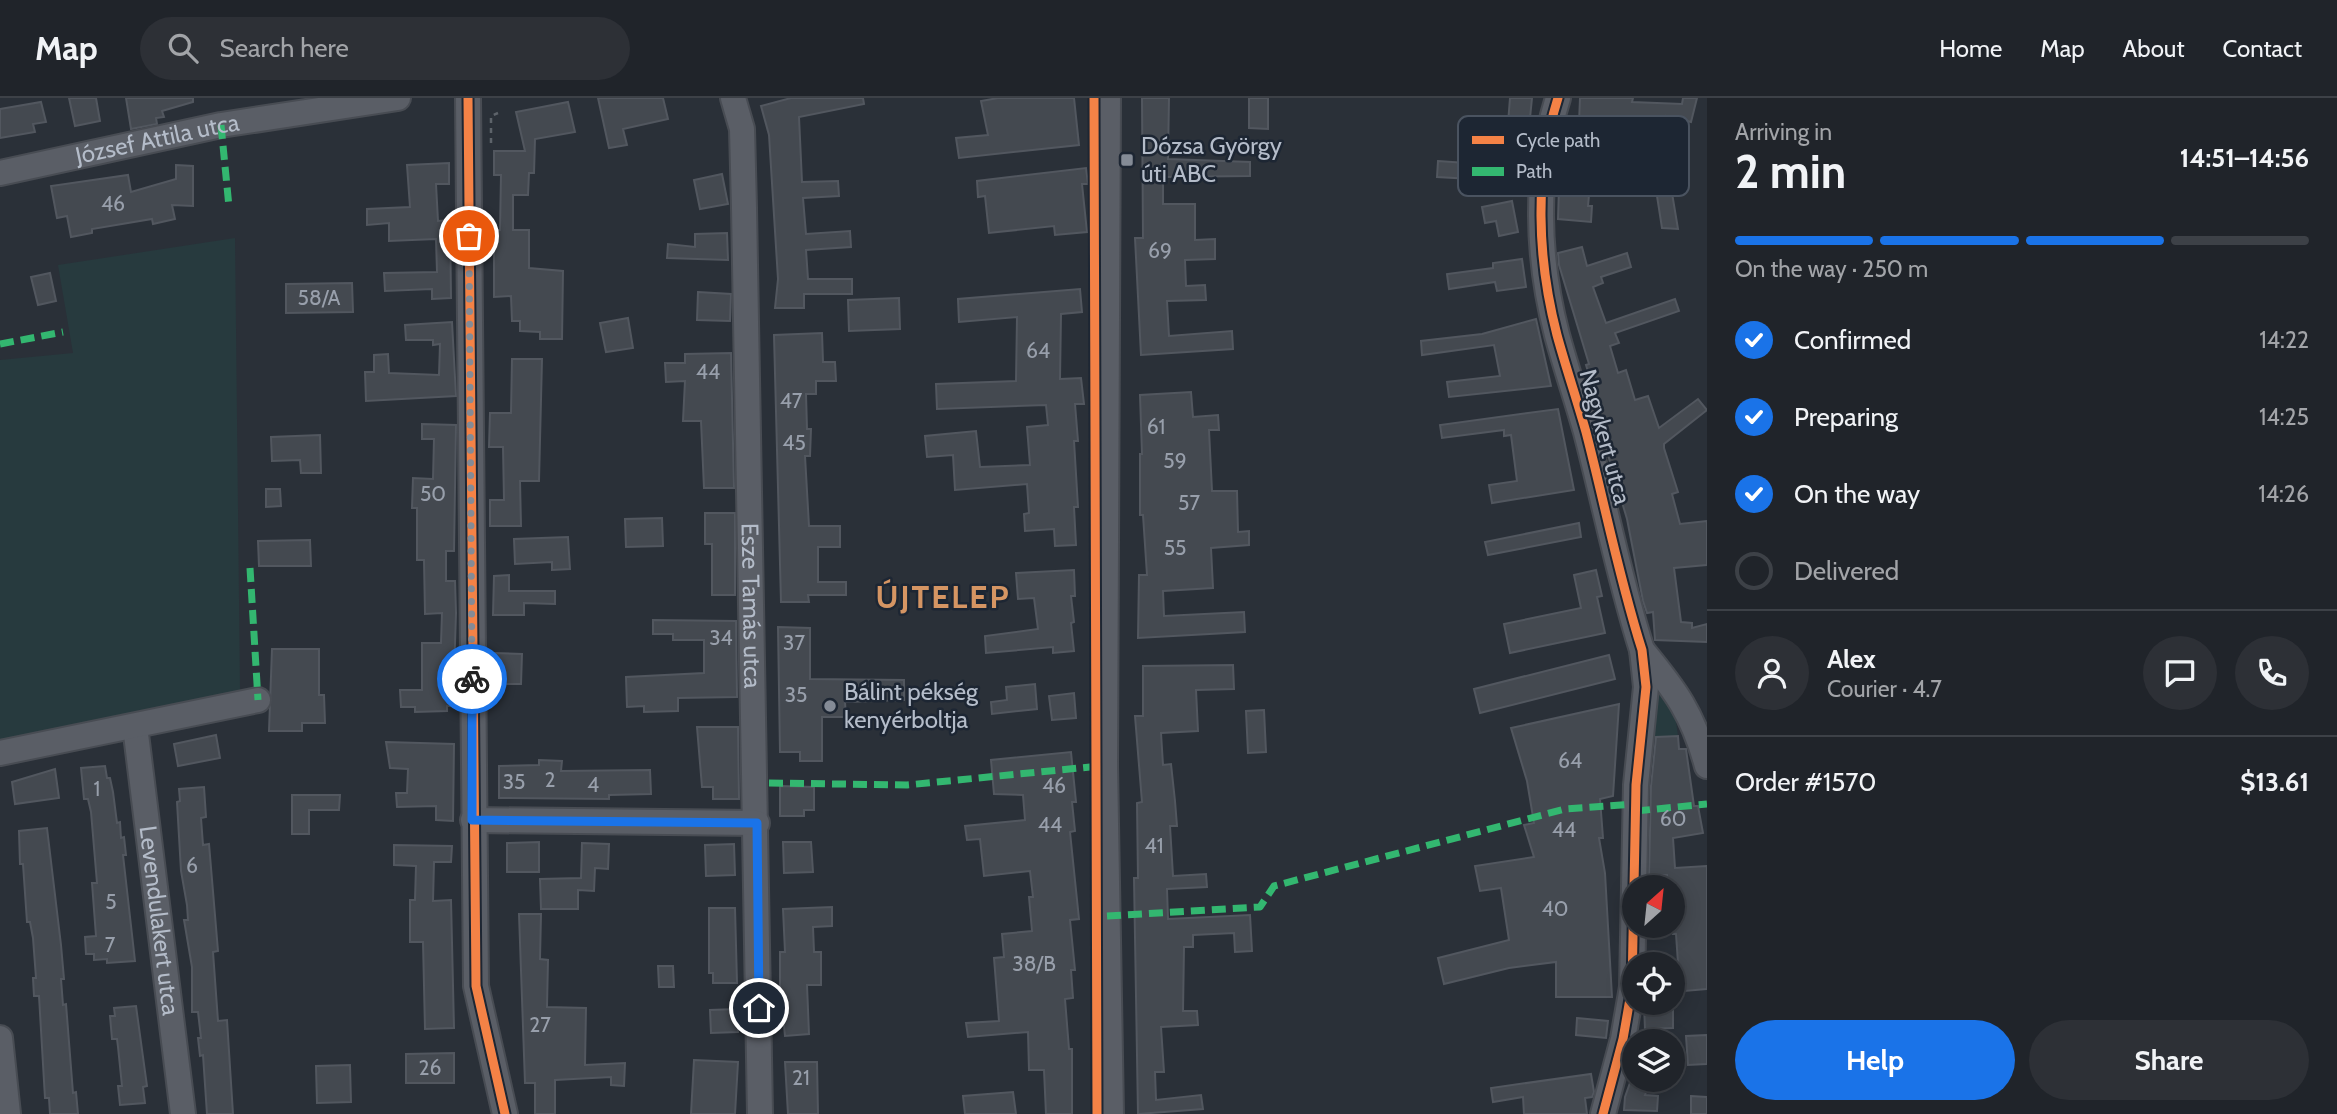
<!DOCTYPE html>
<html lang="en">
<head>
<meta charset="utf-8">
<style>
	:root { --surface:#20242a; --page:#2d3036; --text:#f1f3f6; --muted:#a2a4a8; --line:#3d4147; --accent:#1a73e8 }
	body { margin:0; font-family:Cabin,sans-serif; background:var(--page); color:var(--text); height:100vh; display:flex; flex-direction:column; font-size:26px; white-space:nowrap }
	* { box-sizing:border-box; margin:0 }
	p { font-size:23px; color:var(--muted) }
	.icon { flex:none; width:38px; height:38px; fill:none; stroke:currentColor; stroke-width:2; stroke-linecap:round; stroke-linejoin:round }
	.map { position:relative; flex:1; overflow:hidden }
	.side { display:flex; flex-direction:column; background:var(--surface); width:630px }
	.side>* { flex:none }
	.needle { width:46px; rotate:27deg }
	.fabs { position:absolute; left:1622px; top:777px; display:grid; gap:14px }
	.fabs a { display:grid; place-items:center; width:63px; height:63px; border-radius:50%; background:var(--surface); box-shadow:0 4px 18px #0003,0 0 0 2px var(--line); font-size:35px }
	.pin { position:absolute; display:grid; place-items:center; width:60px; height:60px; color:#fff; margin:-30px; border:4px solid #fff; border-radius:50%; box-shadow:0 2px 7px #0007 }
	.courier { position:absolute; display:grid; place-items:center; width:70px; height:70px; margin:-35px; border:5px solid #1a73e8; border-radius:50%; background:#fff; color:#222; box-shadow:0 2px 9px #0007 }
	.overview em { font-style:normal; font-weight:700 }
	.overview div { display:flex; flex-direction:column-reverse }
	.overview { display:flex; align-items:center; justify-content:space-between; height:119px; padding:0 28px }
	h1 { font-size:46px; font-weight:700; line-height:52px }
	.bar { display:grid; grid-template-columns:repeat(4,1fr); gap:10px 7px; align-content:center; height:84px; padding:0 28px }
	.bar i { height:9px; border-radius:5px; background:var(--line) }
	.bar .current { background:var(--accent) }
	.bar p { grid-column:span 4 }
	.line { display:flex; align-items:center; gap:18px; padding:0 28px; border-top:2px solid var(--line) }
	.line div { flex:1 }
	.round { display:grid; place-items:center; flex:none; width:74px; height:74px; border-radius:37px; background:var(--page) }
	ol { padding:0 28px; list-style:none }
	li { display:flex; align-items:center; gap:21px; height:77px }
	li p { margin-inline-start:auto }
	li .icon { padding:7px; border-radius:50%; background:var(--accent); color:#fff; stroke-width:4 }
	li:last-child { color:var(--muted) }
	li i { width:38px; height:38px; border:4px solid var(--line); border-radius:50% }
	.primary-button { display:flex; gap:14px; margin-top:auto; padding:14px 28px }
	.primary-button a { flex:1; height:80px; border-radius:42px; background:var(--accent); color:#fff; font-size:28px; font-weight:700; line-height:80px; text-align:center }
	.primary-button a+a { background:var(--page); color:var(--text) }
	header { display:flex; align-items:center; gap:42px; box-sizing:border-box; height:98px; padding:0 35px; background:var(--surface); border-bottom:2px solid var(--line) }
	header strong { font-size:33px }
	nav { display:flex; gap:38px; margin-inline-start:auto; font-size:24px }
	.search { width:490px; height:63px; background:var(--page); display:flex; align-items:center; gap:18px; box-sizing:border-box; padding:0 24px; border-radius:38px; color:var(--muted); font-size:26px }
	main { display:flex; flex:1; min-height:0 }
	.map>svg:first-child { display:block }
</style>
</head>
<body>
<header>
<strong>Map</strong>
<div class="search"><svg class="icon" aria-label="search" viewBox="0 0 24 24"><circle cx="10" cy="10" r="6"/><path d="M15 15l6 6"/></svg>Search here</div>
<nav><a>Home</a><a>Map</a><a>About</a><a>Contact</a></nav>
</header>
<main>
<div class="map">
<svg width="1707" height="1016" viewBox="0 0 1707 1016">
	<rect width="100%" height="100%" fill="#2a3038"/>
	<g fill="#273a3e">
		<polygon points="235,140 240,592 0,645 0,262 73,255 58,167"/>
		<polygon points="1661,590 1673,603 1678,638 1654,639 1652,622 1655,591"/>
	</g>
	<g fill="#444950" stroke="#52575f" stroke-width="2">
		<polygon points="69,0 96,0 100,23 75,28"/>
		<polygon points="126,0 193,0 193,4 162,13 164,19 156,20 157,26 131,31"/>
		<polygon points="598,0 663,0 668,21 623,31 627,47 609,50"/>
		<polygon points="791,0 863,0 864,6 799,19 802,84 838,83 839,98 803,100 806,136 850,133 851,149 806,152 808,181 852,181 852,196 804,196 804,210 775,210 778,181 769,37 761,8"/>
		<polygon points="998,0 1074,0 1079,47 959,60 956,40 988,37 981,3"/>
		<polygon points="1142,0 1169,0 1168,61 1250,64 1250,78 1163,79 1163,106 1195,106 1195,142 1215,141 1215,161 1185,162 1186,188 1205,187 1206,202 1167,203 1169,238 1232,233 1233,251 1141,257 1135,140 1143,140"/>
		<polygon points="1249,0 1268,0 1268,31 1249,30"/>
		<polygon points="1510,0 1532,0 1528,40 1507,38"/>
		<polygon points="1580,0 1633,0 1632,4 1682,6 1683,0 1697,0 1691,24 1666,18 1665,45 1594,43 1588,108 1592,108 1591,124 1558,121 1560,58 1570,59 1571,24 1579,25"/>
		<polygon points="41,4 46,24 33,26 35,34 0,40 0,11"/>
		<polygon points="568,4 575,34 535,41 534,75 529,75 528,97 513,97 513,132 529,132 529,170 563,173 562,241 540,241 540,234 520,233 520,223 512,223 511,198 494,199 494,132 500,132 501,77 494,77 494,53 525,53 516,14"/>
		<polygon points="1438,63 1523,69 1522,89 1472,86 1472,81 1437,79"/>
		<polygon points="449,65 449,86 436,86 438,123 450,122 451,200 432,201 432,191 385,193 384,175 437,174 436,141 389,143 389,125 367,127 367,111 410,109 407,67"/>
		<polygon points="176,67 193,68 193,108 172,107 175,121 153,126 152,121 92,131 92,135 71,139 67,118 57,120 51,88 128,77 131,94 176,81"/>
		<polygon points="1086,70 1088,86 1082,86 1087,134 1055,137 1054,128 989,135 985,98 978,99 977,83"/>
		<polygon points="722,76 728,106 700,111 694,82"/>
		<polygon points="1672,95 1678,131 1662,130 1657,98"/>
		<polygon points="1512,103 1518,134 1499,138 1496,123 1485,125 1482,109"/>
		<polygon points="727,135 728,162 667,160 668,146 695,149 695,136"/>
		<polygon points="1582,149 1587,168 1627,155 1631,169 1601,179 1603,185 1593,189 1606,225 1675,201 1679,213 1615,235 1619,245 1610,248 1618,275 1626,272 1635,302 1648,298 1659,330 1698,301 1707,312 1664,346 1664,350 1678,394 1672,396 1680,426 1707,423 1707,467 1674,470 1681,524 1692,525 1692,530 1707,526 1707,544 1655,542 1653,514 1647,515 1643,503 1627,421 1587,286 1591,284 1586,267 1589,266 1559,167 1558,155"/>
		<polygon points="1522,161 1526,189 1497,193 1495,184 1449,191 1447,176 1493,170 1493,165"/>
		<polygon points="50,175 56,203 38,207 31,179"/>
		<polygon points="352,185 353,214 286,215 286,186"/>
		<polygon points="1080,191 1082,214 1061,216 1060,281 1081,280 1084,306 1075,306 1078,343 1074,343 1078,409 1074,409 1076,447 1055,448 1054,431 1025,433 1024,416 1029,415 1027,386 955,392 953,357 927,359 925,338 976,333 980,369 1030,367 1027,329 1048,327 1046,307 937,311 936,286 1016,283 1017,219 959,224 958,201"/>
		<polygon points="698,194 731,196 730,223 697,222"/>
		<polygon points="899,200 900,231 849,233 848,202"/>
		<polygon points="628,220 633,250 606,254 600,225"/>
		<polygon points="1536,221 1551,288 1449,299 1447,284 1500,278 1494,247 1422,257 1421,243 1482,236"/>
		<polygon points="452,224 456,298 366,303 365,274 374,274 374,257 388,256 389,275 439,277 440,246 433,247 433,242 406,242 405,227"/>
		<polygon points="822,235 823,264 835,264 836,283 816,283 816,296 806,296 807,331 811,331 810,358 805,358 809,428 840,428 840,449 818,449 818,484 846,484 846,497 808,497 809,504 781,504 774,237"/>
		<polygon points="731,255 734,390 704,390 701,323 683,323 685,283 666,284 665,265 685,265 685,256"/>
		<polygon points="512,261 542,261 539,383 520,383 521,428 490,428 490,402 504,402 503,349 489,349 490,315 511,315"/>
		<polygon points="1191,294 1193,319 1218,317 1219,332 1209,332 1212,393 1237,393 1238,434 1249,433 1249,447 1211,450 1213,490 1163,493 1164,518 1244,514 1245,534 1138,540 1139,477 1147,477 1143,417 1140,417 1140,356 1142,356 1140,297"/>
		<polygon points="1558,311 1574,392 1492,405 1489,387 1517,383 1511,337 1504,338 1504,332 1442,340 1440,327"/>
		<polygon points="422,326 456,327 454,453 446,453 446,483 455,483 456,515 453,608 447,608 447,613 415,614 415,609 401,609 400,592 422,592 422,545 441,545 442,515 425,516 424,462 417,462 417,410 412,410 413,380 433,381 434,341 422,341"/>
		<polygon points="320,337 321,375 301,375 300,362 272,363 271,339"/>
		<polygon points="266,391 280,391 281,408 266,409"/>
		<polygon points="705,415 735,415 735,497 712,497 712,446 705,446"/>
		<polygon points="662,420 663,448 626,449 625,421"/>
		<polygon points="1579,425 1581,439 1488,457 1485,444"/>
		<polygon points="568,439 570,471 552,472 552,464 515,466 514,441"/>
		<polygon points="310,442 311,468 259,468 258,443"/>
		<polygon points="1074,472 1075,498 1071,498 1074,524 1071,525 1074,553 1053,555 1053,549 986,555 985,538 1038,531 1034,500 1018,501 1016,475"/>
		<polygon points="1596,472 1602,498 1597,499 1605,535 1510,555 1504,526 1581,510 1574,477"/>
		<polygon points="509,477 509,493 555,493 555,506 524,505 524,517 493,517 494,478"/>
		<polygon points="653,522 736,523 737,599 678,600 678,613 644,614 644,608 627,609 626,579 704,575 704,542 673,542 673,536 653,536"/>
		<polygon points="778,529 810,530 810,581 904,582 904,602 845,604 846,619 822,619 822,663 800,663 800,654 780,654"/>
		<polygon points="272,551 319,551 319,597 324,597 325,625 302,625 302,633 269,633"/>
		<polygon points="494,555 522,556 521,586 493,586"/>
		<polygon points="1609,557 1615,581 1480,615 1474,591"/>
		<polygon points="1233,567 1234,591 1196,592 1198,633 1161,635 1163,667 1171,666 1175,703 1177,728 1170,728 1173,778 1206,776 1207,789 1167,791 1168,821 1250,817 1252,853 1235,854 1234,835 1193,837 1193,849 1184,849 1183,913 1197,913 1198,927 1161,929 1164,974 1155,974 1156,1002 1201,997 1203,1011 1138,1016 1134,780 1138,780 1137,705 1142,704 1135,618 1143,618 1143,568"/>
		<polygon points="1035,586 1037,611 992,616 991,604 1007,602 1006,589"/>
		<polygon points="1074,595 1076,620 1052,622 1049,598"/>
		<polygon points="1619,606 1613,698 1600,701 1603,740 1599,740 1605,775 1612,899 1556,899 1556,864 1509,870 1444,886 1438,860 1509,842 1501,790 1480,793 1475,768 1534,759 1524,727 1534,725 1527,683 1511,630"/>
		<polygon points="1264,612 1266,654 1248,655 1246,613"/>
		<polygon points="697,629 738,629 739,701 713,701 713,689 702,689"/>
		<polygon points="216,637 220,660 178,668 174,646"/>
		<polygon points="1678,638 1679,651 1686,651 1694,708 1698,708 1703,735 1673,740 1675,770 1707,768 1707,891 1673,894 1673,866 1678,865 1676,836 1673,836 1673,789 1668,789 1667,777 1649,778 1651,688 1656,639"/>
		<polygon points="386,644 454,646 453,723 436,722 436,708 397,709 396,695 407,695 408,671 390,670"/>
		<polygon points="1071,654 1076,704 1072,704 1075,733 1070,734 1079,821 1070,822 1075,872 1071,872 1073,900 1065,901 1069,951 1072,951 1072,1016 1046,1016 1044,972 1029,972 1028,934 968,939 966,925 999,923 994,860 1004,859 1002,836 1032,833 1029,799 1033,799 1030,773 984,778 980,741 967,742 965,728 1025,722 1023,697 994,696 991,662"/>
		<polygon points="539,662 562,663 561,673 650,672 651,696 609,697 609,701 499,700 499,668 539,667"/>
		<polygon points="105,668 107,680 110,680 113,694 117,725 120,724 121,740 124,739 126,757 123,757 135,863 107,865 107,861 94,862 94,856 86,856 85,839 96,838 92,785 97,785 91,714 88,701 84,701 81,670"/>
		<polygon points="55,671 59,700 15,706 12,684"/>
		<polygon points="780,688 814,689 814,712 804,712 804,718 780,718"/>
		<polygon points="204,689 206,719 201,720 203,747 209,746 218,853 213,854 218,923 227,922 233,1016 207,1016 203,957 200,958 198,940 201,940 198,914 192,914 192,869 184,822 188,822 187,807 181,773 177,704 180,703 179,691"/>
		<polygon points="292,697 340,697 339,712 309,712 309,736 292,736"/>
		<polygon points="47,730 61,847 64,881 61,881 63,907 66,906 73,995 76,994 78,1016 50,1016 49,1000 45,1000 39,898 34,898 33,880 36,880 33,840 30,824 27,824 23,766 20,766 19,733"/>
		<polygon points="539,744 539,774 507,774 507,745"/>
		<polygon points="783,744 811,744 813,774 784,775"/>
		<polygon points="582,745 609,746 608,771 595,770 594,793 578,792 578,811 541,811 540,781 581,780"/>
		<polygon points="734,746 735,777 706,778 705,747"/>
		<polygon points="394,747 452,748 451,764 434,764 433,803 451,802 454,930 425,931 423,844 410,844 410,802 415,802 416,768 394,767"/>
		<polygon points="832,809 832,828 813,829 814,854 821,854 821,887 807,887 809,936 785,938 780,887 780,854 785,854 783,811"/>
		<polygon points="709,810 735,810 737,885 713,885 713,875 709,875"/>
		<polygon points="519,816 541,816 540,861 548,862 547,909 586,910 585,967 625,965 624,988 611,987 611,979 555,982 555,1016 535,1016 535,985 525,985"/>
		<polygon points="658,868 673,868 674,889 659,889"/>
		<polygon points="1644,907 1673,907 1673,930 1645,931"/>
		<polygon points="136,908 147,988 143,989 145,1005 120,1007 118,988 122,988 118,949 117,941 112,941 110,918 115,918 114,910"/>
		<polygon points="737,911 738,934 711,935 710,912"/>
		<polygon points="1577,920 1608,923 1606,940 1576,937"/>
		<polygon points="1707,937 1707,966 1688,967 1686,938"/>
		<polygon points="454,955 454,985 406,985 406,956"/>
		<polygon points="694,962 738,964 735,1016 691,1016"/>
		<polygon points="785,964 817,964 818,1016 788,1016"/>
		<polygon points="350,967 351,1004 317,1005 316,968"/>
		<polygon points="1591,976 1594,994 1592,999 1585,1000 1587,1016 1524,1016 1523,999 1493,1004 1491,990"/>
		<polygon points="1631,982 1651,982 1645,997 1658,998 1657,1013 1624,1012 1625,999"/>
		<polygon points="1013,994 1016,1016 965,1016 963,998"/>
		<polygon points="1691,998 1707,999 1707,1016 1691,1016"/>
	</g>
	<g fill="none" stroke-linecap="round" stroke-linejoin="round">
		<g stroke="#484c53" stroke-width="28">
			<g id="minor">
				<polyline points="468,0 476,888 505,1016"/>
				<path id="s1" d="M733 0 742 31 744 110 760 1016"/>
				<polyline points="1108,0 1105,667 1111,1016"/>
				<path d="M1558 0C1534 76 1537 160 1557 237 1566 270 1577 302 1586 334 1605 407 1619 480 1642 552L1646 589 1636 687 1632 889 1623 941 1603 1016"/>
				<path id="s2" d="M0 75 221 27 398 0"/>
				<path d="M1642 552C1676 593 1693 616 1707 668"/>
				<path id="s3" d="M135 628 183 1016"/>
				<polyline points="0,655 258,602"/>
				<polyline points="473,722 757,725"/>
				<polyline points="0,940 8,1016"/>
			</g>
		</g>
		<polyline stroke="#5d636a" stroke-width="2.5" stroke-dasharray="5 5" stroke-linecap="butt" points="491,45 491,18 498,15"/>
		<use href="#minor" stroke="#5a5e66" stroke-width="24"/>
		<g stroke="#33b770" stroke-width="7" stroke-dasharray="14 7" stroke-linecap="butt">
			<polyline points="221,27 229,109"/>
			<polyline points="0,246 63,234"/>
			<polyline points="250,470 258,602"/>
			<polyline points="769,685 907,687 1100,668"/>
			<polyline points="1636,713 1707,706"/>
			<polyline points="1107,818 1260,809 1274,788 1565,711 1636,706"/>
		</g>
		<g stroke="#1d2633" stroke-width="13">
			<g id="cycleway">
				<polyline points="468,0 476,888 505,1016"/>
				<polyline points="1094,0 1097,1016"/>
				<path d="M1558 0C1534 76 1537 160 1557 237 1566 270 1577 302 1586 334 1605 407 1619 480 1642 552L1646 589 1636 687 1632 889 1623 941 1603 1016"/>
			</g>
		</g>
		<use href="#cycleway" stroke="#f48246" stroke-width="9"/>
	</g>
	<g fill="none" stroke-linecap="round" stroke-linejoin="round">
		<polyline stroke="#848b96" stroke-width="7" stroke-dasharray="0 12.6" points="469,138 472,581"/>
		<polyline stroke="#1a73e8" stroke-width="9" points="472,581 472,722 757,725 759,910"/>
	</g>
	<g fill="#848b96" stroke="#1d2633" stroke-width="2.5">
		<rect x="1120" y="55" width="14" height="14" rx="3.5"/>
		<circle cx="830" cy="608" r="7"/>
	</g>
	<g text-anchor="middle" stroke-width="5" stroke-linejoin="round" paint-order="stroke">
		<g font-size="21" fill="#989fab">
			<text x="113" y="113">46</text>
			<text x="1160" y="160">69</text>
			<text x="319" y="207">58/A</text>
			<text x="1038" y="260">64</text>
			<text x="708" y="281">44</text>
			<text x="791" y="310">47</text>
			<text x="1156" y="336">61</text>
			<text x="794" y="352">45</text>
			<text x="1175" y="370">59</text>
			<text x="433" y="403">50</text>
			<text x="1189" y="412">57</text>
			<text x="1175" y="457">55</text>
			<text x="721" y="547">34</text>
			<text x="794" y="552">37</text>
			<text x="796" y="604">35</text>
			<text x="1570" y="670">64</text>
			<text x="550" y="689">2</text>
			<text x="514" y="691">35</text>
			<text x="593" y="694">4</text>
			<text x="1054" y="695">46</text>
			<text x="97" y="698">1</text>
			<text x="1673" y="728">60</text>
			<text x="1050" y="734">44</text>
			<text x="1564" y="739">44</text>
			<text x="1154" y="755">41</text>
			<text x="192" y="775">6</text>
			<text x="111" y="811">5</text>
			<text x="1555" y="818">40</text>
			<text x="110" y="854">7</text>
			<text x="1034" y="873">38/B</text>
			<text x="540" y="934">27</text>
			<text x="430" y="977">26</text>
			<text x="801" y="987">21</text>
		</g>
		<g font-size="24" fill="#b4bcc9" stroke="#1d2633">
			<text dy="8" stroke="none"><textPath href="#s2" startOffset="161">József Attila utca</textPath></text>
			<text transform="translate(1605 339) rotate(75)" y="8">Nagykert utca</text>
			<text dy="8" stroke="none"><textPath href="#s1" startOffset="509">Esze Tamás utca</textPath></text>
			<text dy="8" stroke="none"><textPath href="#s3" startOffset="196">Levendulakert utca</textPath></text>
		</g>
		<g font-size="24" fill="#b4bcc9" stroke="#1d2633" text-anchor="start">
			<text x="1141" y="56">Dózsa György<tspan x="1141" dy="28">úti ABC</tspan></text>
			<text x="844" y="602">Bálint pékség<tspan x="844" dy="28">kenyérboltja</tspan></text>
		</g>
		<g font-size="32" font-weight="bold" letter-spacing="2" fill="#d59563" stroke="#1d2633">
			<text x="943" y="510">ÚJTELEP</text>
		</g>
	</g>
	<rect x="1458" y="18" width="231" height="80" rx="10" fill="#1d2633" stroke="#4a5360" stroke-width="2"/>
	<rect x="1472" y="38" width="32" height="8" fill="#f48246"/>
	<rect x="1472" y="69" width="32" height="9" fill="#33b770"/>
	<g font-size="19" fill="#b4bcc9">
		<text x="1516" y="49">Cycle path</text>
		<text x="1516" y="80">Path</text>
	</g>
</svg>
<div class="fabs">
<a><svg class="needle" viewBox="-14 -14 28 28"><path d="M0-13l5 13h-10z" fill="#e53935"/><path d="M0 13l5-13h-10z" fill="#a2a4a8"/></svg></a>
<a><svg class="icon" aria-label="locate" viewBox="0 0 24 24"><circle cx="12" cy="12" r="6"/><path d="M12 2v4M12 18v4M2 12h4M18 12h4"/></svg></a>
<a><svg class="icon" aria-label="layers" viewBox="0 0 24 24"><path d="M12 4l9 5-9 5-9-5zM3 14l9 5 9-5"/></svg></a>
</div>
<div class="pin" style="left:469px;top:138px;background:#ea580c"><svg class="icon" aria-label="bag" viewBox="0 0 24 24"><path d="M5 8h14l-1 12H6zM9 8a3 3 0 0 1 6 0"/></svg></div>
<div class="pin" style="left:759px;top:910px;background:#1f2937"><svg class="icon" aria-label="home" viewBox="0 0 24 24"><path d="M3 11l9-7 9 7M6 9v11h12V9"/></svg></div>
<div class="courier" style="left:472px;top:581px"><svg class="icon" aria-label="bike" viewBox="0 0 24 24"><circle cx="6" cy="16" r="4"/><circle cx="18" cy="16" r="4"/><path d="M6 16l4-8h5l3 8M10 8l3 8H6M13 5h3"/></svg></div>
</div>
<section class="side">
<div class="overview"><div><h1>2 min</h1><p>Arriving in</p></div><em>14:51–14:56</em></div>
<div class="bar"><i class="current"></i><i class="current"></i><i class="current"></i><i></i><p>On the way · 250 m</p></div>
<ol>
<li><svg class="icon" aria-label="check" viewBox="0 0 24 24"><path d="M5 12l5 5 9-10"/></svg>Confirmed<p>14:22</p></li>
<li><svg class="icon" aria-label="check" viewBox="0 0 24 24"><path d="M5 12l5 5 9-10"/></svg>Preparing<p>14:25</p></li>
<li><svg class="icon" aria-label="check" viewBox="0 0 24 24"><path d="M5 12l5 5 9-10"/></svg>On the way<p>14:26</p></li>
<li><i></i>Delivered</li>
</ol>
<div class="line" style="height:126px"><a class="round"><svg class="icon" aria-label="person" viewBox="0 0 24 24"><circle cx="12" cy="8" r="4"/><path d="M4 21q1-7 8-7t8 7"/></svg></a><div><b>Alex</b><p>Courier · 4.7</p></div><a class="round"><svg class="icon" aria-label="chat" viewBox="0 0 24 24"><path d="M4 5h16v11H9l-5 4z"/></svg></a><a class="round"><svg class="icon" aria-label="phone" viewBox="0 0 24 24"><path d="M5 4h4l2 5-3 2q2 4 5 5l2-3 5 2v4C11 20 4 13 5 4z"/></svg></a></div>
<div class="line" style="height:91px"><div>Order #1570</div><b>$13.61</b></div>
<div class="primary-button"><a>Help</a><a>Share</a></div>
</section>
</main>
</body>
</html>
